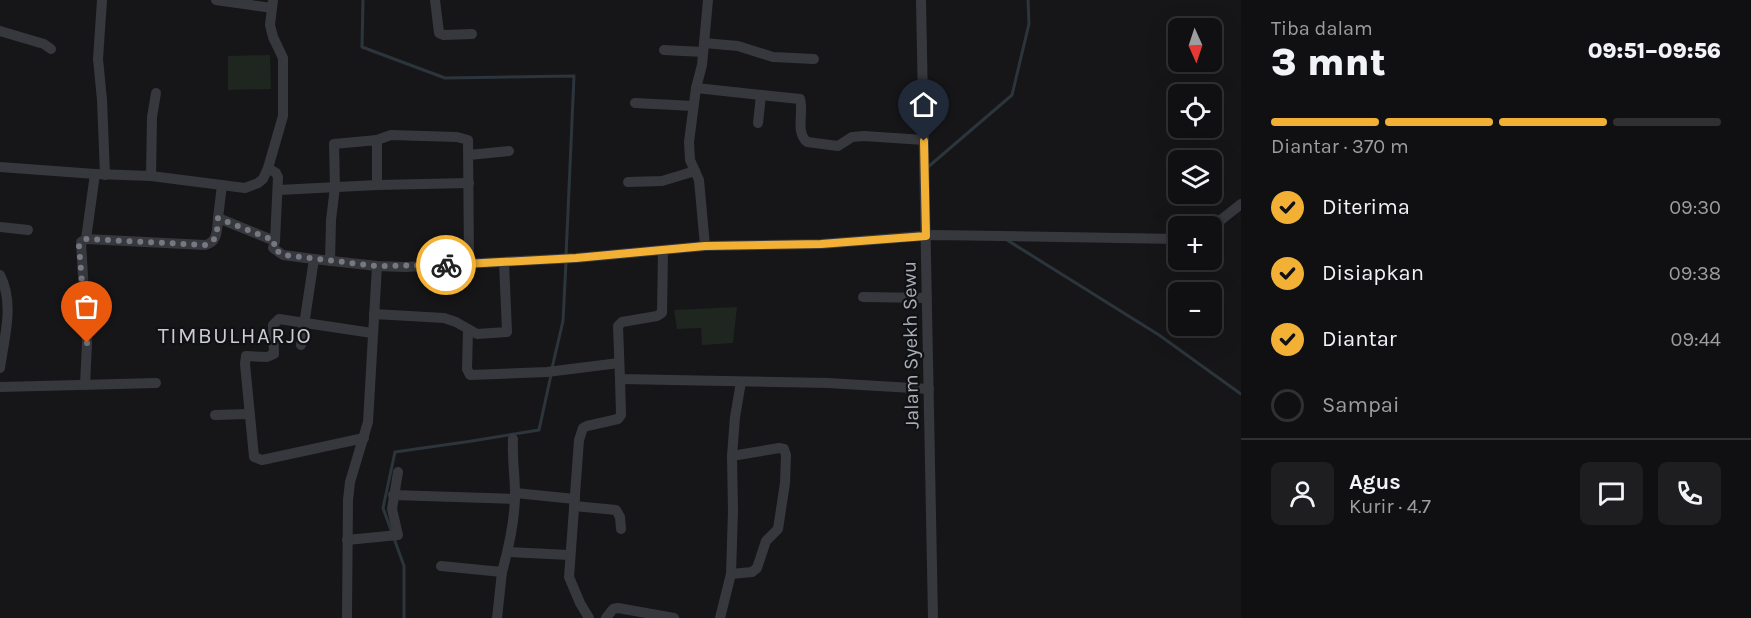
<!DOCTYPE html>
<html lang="id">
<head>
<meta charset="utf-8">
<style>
	:root { --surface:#101012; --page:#1e1e20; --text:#f1f3f6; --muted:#9c9d9f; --line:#303032; --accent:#f2b134 }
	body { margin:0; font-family:Karla,sans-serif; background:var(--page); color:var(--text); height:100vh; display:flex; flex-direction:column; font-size:22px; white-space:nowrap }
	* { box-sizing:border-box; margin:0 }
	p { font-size:20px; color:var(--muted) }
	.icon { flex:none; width:33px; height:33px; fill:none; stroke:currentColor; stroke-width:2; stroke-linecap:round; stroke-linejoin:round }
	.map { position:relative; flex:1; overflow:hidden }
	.panel { display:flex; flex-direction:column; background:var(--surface); width:510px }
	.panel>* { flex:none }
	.needle { width:39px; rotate:177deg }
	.fabs { position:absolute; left:1168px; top:18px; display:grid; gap:12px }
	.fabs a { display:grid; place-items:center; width:54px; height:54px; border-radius:9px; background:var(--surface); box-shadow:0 6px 24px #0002,0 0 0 2px var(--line); font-size:30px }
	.pin { position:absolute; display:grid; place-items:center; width:51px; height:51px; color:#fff; margin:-62px -26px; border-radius:50% 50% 50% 0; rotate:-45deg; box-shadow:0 0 6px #0007 }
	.pin .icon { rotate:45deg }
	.courier { position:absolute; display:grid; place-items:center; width:60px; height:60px; margin:-30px; border:4px solid #f2b134; border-radius:50%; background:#fff; color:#222; box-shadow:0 2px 8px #0007 }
	.overview em { font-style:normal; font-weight:800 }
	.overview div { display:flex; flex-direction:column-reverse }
	.overview { display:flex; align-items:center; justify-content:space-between; height:102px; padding:0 30px }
	h1 { font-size:39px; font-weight:800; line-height:45px }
	.bar { display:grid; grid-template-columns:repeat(4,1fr); gap:9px 6px; align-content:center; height:72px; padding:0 30px }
	.bar i { height:8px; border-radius:4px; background:var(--line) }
	.bar .active { background:var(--accent) }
	.bar p { grid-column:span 4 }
	.line { display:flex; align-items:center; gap:15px; padding:0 30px; border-top:2px solid var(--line) }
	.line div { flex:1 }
	.round { display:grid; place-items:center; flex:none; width:63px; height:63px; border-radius:9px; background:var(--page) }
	ol { padding:0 30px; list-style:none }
	li { display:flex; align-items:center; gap:18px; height:66px }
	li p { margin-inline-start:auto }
	li .icon { padding:6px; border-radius:50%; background:var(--accent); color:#111; stroke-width:4 }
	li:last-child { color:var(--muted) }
	li i { width:33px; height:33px; border:3px solid var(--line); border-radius:50% }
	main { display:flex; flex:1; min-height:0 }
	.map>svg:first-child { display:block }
</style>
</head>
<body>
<main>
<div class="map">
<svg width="1241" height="618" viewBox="0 0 1241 618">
	<rect width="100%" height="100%" fill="#161618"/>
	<g fill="#1e261f">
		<polygon points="270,55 271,89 228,90 228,56"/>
		<polygon points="737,307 733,343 702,345 701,328 677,329 674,310"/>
	</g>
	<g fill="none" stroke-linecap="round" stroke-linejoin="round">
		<g stroke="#2c353c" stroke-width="3">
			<polyline points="363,0 362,47 445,78 574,76 566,256"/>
			<polyline points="928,167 1012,95 1029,24 1028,0"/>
			<polyline points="1007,240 1159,335 1241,394"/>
			<polyline points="552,368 563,321 566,262"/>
			<polyline points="404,618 404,566 383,508 395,452 472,441 539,430 551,375"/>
		</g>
		<g stroke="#37383d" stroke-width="10">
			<polyline points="102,0 98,59 102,100 105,175"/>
			<polyline points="216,0 272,8"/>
			<polyline points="435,0 439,33 444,35 472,34"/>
			<polyline points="921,0 933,618"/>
			<polyline points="0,31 44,44 51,49"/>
			<polyline points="704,43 738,46 773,57 814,59"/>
			<polyline points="664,50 703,52"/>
			<polyline points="696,88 761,95 758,123"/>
			<path d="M761 95 800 99C804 112 795 132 807 142L838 146 852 137 864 136 924 140"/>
			<polyline points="635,103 693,106"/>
			<polyline points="377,140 391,135 457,137 468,140 469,263"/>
			<polyline points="469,155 509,151"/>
			<polyline points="0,167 95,174 151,176 245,188 258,183 263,179 268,168 283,116 283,58 273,37 270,25 273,0"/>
			<polyline points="268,168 276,173 278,177 275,241 273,248 283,255 314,259 377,266 405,267 576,258 705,246 821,244 934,235 1179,239"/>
			<polyline points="151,176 152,117 156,93"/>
			<polyline points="628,182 662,181 695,171"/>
			<polyline points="222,185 218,218 275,241"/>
			<polyline points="279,190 377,185 469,183"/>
			<polyline points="0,227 28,230"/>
			<polyline points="1212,227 1241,204"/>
			<polyline points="86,239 95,174"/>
			<polyline points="705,246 699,180 690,160 689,142 696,88 702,65 708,0"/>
			<polyline points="663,250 662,313 657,316 622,322 618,326 620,379 828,383 929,389"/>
			<polyline points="330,261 331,220 335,187 334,144 377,140 377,185"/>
			<path d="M0 275C15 304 4 338 0 368"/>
			<polyline points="863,297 927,298"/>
			<polyline points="374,314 444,318 456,322 477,334 507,332 504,262"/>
			<polyline points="468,330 467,369 470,375 547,372 619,363"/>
			<polyline points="301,345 314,259"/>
			<path d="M85 385 87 343 81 242 86 239 205 245C218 242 217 230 218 218"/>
			<polyline points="0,387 156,383"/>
			<polyline points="215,415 249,414"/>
			<polyline points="364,438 262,460 254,457 245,364 246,356 267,357 274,354 273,325 279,319 372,333"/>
			<polyline points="515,493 575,499"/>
			<polyline points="393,495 515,499"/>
			<polyline points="574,506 616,510 620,517 621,529"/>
			<polyline points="347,540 398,535 392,509 398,472"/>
			<polyline points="508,552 569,555"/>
			<path d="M441 566 502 572C509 547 515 521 515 494 515 475 512 459 513 439"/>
			<polyline points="731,574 752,572 757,568 766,541 778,529 785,483 786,455 784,449 779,448 732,456"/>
			<polyline points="347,618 348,500 350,482 368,422 377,266"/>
			<polyline points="497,618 502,572"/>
			<polyline points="589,618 580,603 569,577 579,440 583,428 587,426 618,419 621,415 620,379"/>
			<polyline points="606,618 613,609 618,608 674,618"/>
			<polyline points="720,618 731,574 733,511 732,456 735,417 741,382"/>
		</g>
	</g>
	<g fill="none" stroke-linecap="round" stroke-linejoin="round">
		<path stroke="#757880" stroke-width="6" stroke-dasharray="0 10.8" d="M87 343 79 246 81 242 86 239 205 245C218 242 217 230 218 218L275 241 273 248 283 255 377 266 446 265"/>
		<polyline stroke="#f2b134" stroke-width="8" points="446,265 576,258 705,246 821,244 926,236 924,141"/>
	</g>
	<g text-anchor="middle" stroke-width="4.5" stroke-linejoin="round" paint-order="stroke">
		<g font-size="20" fill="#a8adb8" stroke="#111113">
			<text transform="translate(910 345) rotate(-91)" y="7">Jalam Syekh Sewu</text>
		</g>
		<g font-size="22" letter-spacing="1.5" fill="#c9ccd4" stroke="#111113">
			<text x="235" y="343">TIMBULHARJO</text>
		</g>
	</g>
</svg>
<div class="fabs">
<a><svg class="needle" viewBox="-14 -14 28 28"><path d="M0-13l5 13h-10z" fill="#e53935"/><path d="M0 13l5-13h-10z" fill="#9c9d9f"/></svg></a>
<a><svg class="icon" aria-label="locate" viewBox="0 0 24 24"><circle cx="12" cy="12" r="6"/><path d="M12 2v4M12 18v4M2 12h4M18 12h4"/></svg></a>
<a><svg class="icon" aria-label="layers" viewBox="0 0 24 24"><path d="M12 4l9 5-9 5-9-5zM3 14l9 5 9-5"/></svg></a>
<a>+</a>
<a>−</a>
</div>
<div class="pin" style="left:87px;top:343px;background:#ea580c"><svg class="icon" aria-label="bag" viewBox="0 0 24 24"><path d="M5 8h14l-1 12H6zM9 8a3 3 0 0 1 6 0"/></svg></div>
<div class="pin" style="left:924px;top:141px;background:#1f2937"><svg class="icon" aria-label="home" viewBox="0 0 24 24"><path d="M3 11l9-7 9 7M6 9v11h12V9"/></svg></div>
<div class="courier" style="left:446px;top:265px"><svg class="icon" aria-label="bike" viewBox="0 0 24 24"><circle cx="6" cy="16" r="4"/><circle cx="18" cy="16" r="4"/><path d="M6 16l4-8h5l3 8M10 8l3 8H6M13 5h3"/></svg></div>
</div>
<section class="panel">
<div class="overview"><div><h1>3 mnt</h1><p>Tiba dalam</p></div><em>09:51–09:56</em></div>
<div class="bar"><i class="active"></i><i class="active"></i><i class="active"></i><i></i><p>Diantar · 370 m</p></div>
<ol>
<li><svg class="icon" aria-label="check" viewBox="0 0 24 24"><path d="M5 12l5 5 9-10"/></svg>Diterima<p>09:30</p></li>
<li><svg class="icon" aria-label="check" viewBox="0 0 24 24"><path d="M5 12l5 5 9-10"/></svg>Disiapkan<p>09:38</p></li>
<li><svg class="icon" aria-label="check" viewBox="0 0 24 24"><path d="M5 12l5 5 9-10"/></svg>Diantar<p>09:44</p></li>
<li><i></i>Sampai</li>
</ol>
<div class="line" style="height:108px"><a class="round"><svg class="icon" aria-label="person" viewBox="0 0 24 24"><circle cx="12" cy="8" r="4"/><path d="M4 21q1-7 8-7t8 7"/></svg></a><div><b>Agus</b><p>Kurir · 4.7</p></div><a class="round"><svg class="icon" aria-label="chat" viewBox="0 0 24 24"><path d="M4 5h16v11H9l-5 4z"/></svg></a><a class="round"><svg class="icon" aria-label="phone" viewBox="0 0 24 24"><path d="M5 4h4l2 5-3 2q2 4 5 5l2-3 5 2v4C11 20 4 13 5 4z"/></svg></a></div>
</section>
</main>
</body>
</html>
